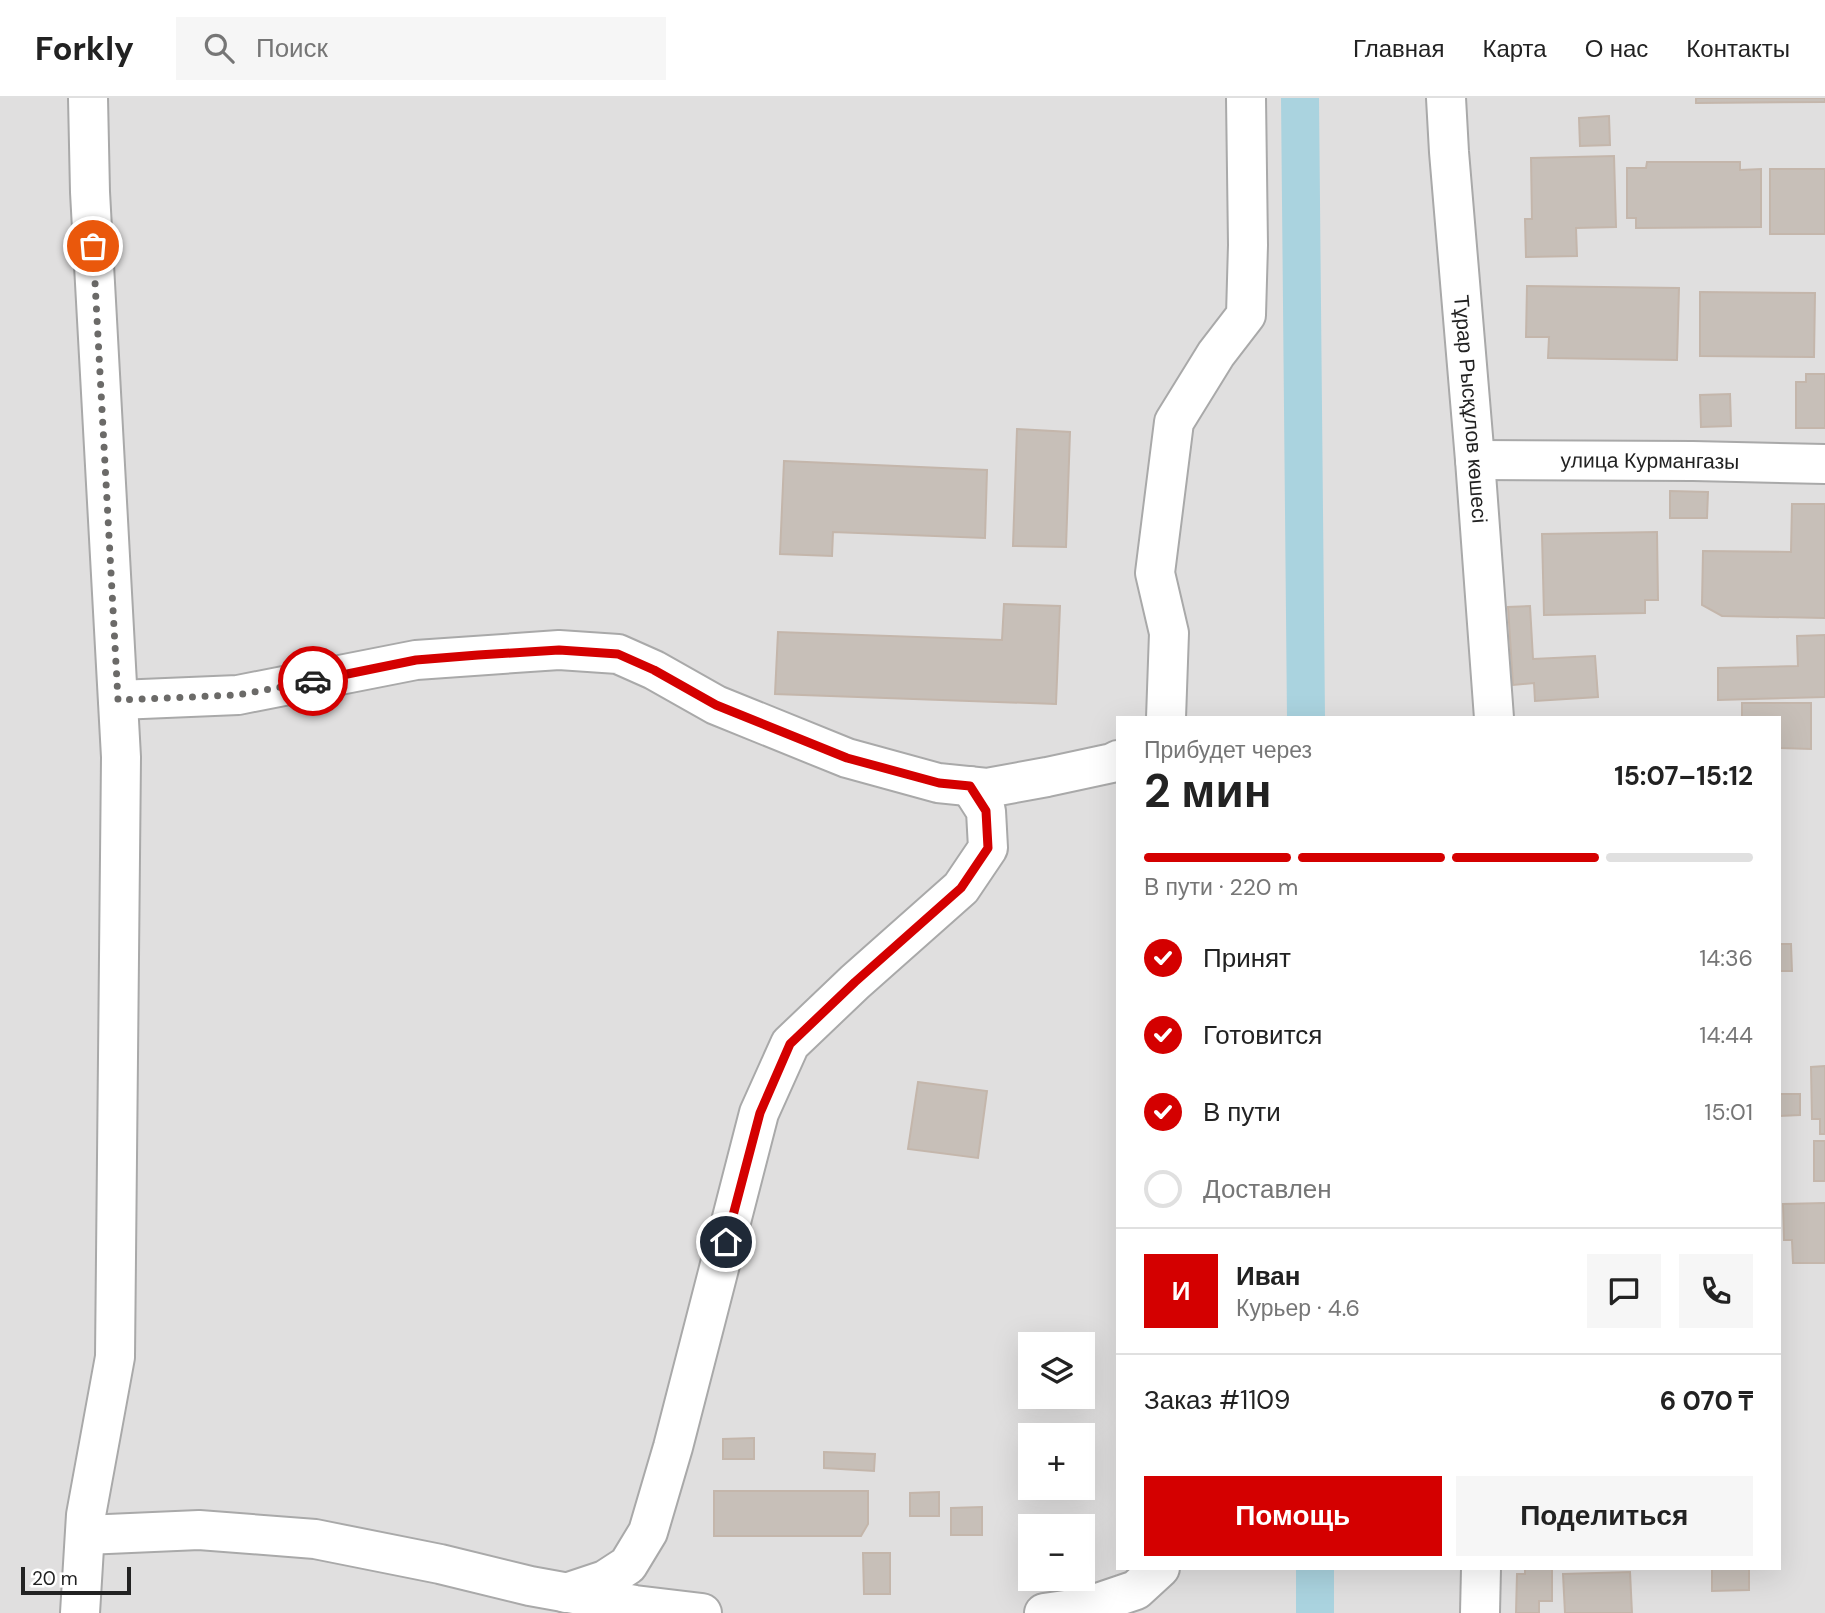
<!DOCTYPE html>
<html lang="ru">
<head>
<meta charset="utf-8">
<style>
	:root { --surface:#fff; --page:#f6f6f6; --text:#222; --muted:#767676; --line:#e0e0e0; --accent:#d40000 }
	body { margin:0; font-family:"DM Sans",sans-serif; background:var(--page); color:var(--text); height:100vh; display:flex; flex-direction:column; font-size:26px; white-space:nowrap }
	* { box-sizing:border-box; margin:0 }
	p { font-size:23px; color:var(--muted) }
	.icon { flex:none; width:38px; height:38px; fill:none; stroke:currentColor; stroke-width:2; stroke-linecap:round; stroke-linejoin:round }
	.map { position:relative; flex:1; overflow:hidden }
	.sheet { position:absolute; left:1116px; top:618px; width:665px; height:854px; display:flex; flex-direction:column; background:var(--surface); border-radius:0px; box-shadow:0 7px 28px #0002 }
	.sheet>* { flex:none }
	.buttons { position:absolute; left:1018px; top:1234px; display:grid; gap:14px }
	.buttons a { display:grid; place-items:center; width:77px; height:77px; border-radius:0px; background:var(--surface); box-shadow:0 7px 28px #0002; font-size:35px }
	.scale { position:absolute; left:21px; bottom:18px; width:110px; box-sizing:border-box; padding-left:7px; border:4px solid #222; border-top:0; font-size:19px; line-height:24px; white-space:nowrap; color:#222; -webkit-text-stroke:5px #fff; paint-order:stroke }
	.pin { position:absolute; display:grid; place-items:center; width:60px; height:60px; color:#fff; margin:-30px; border:4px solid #fff; border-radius:50%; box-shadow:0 2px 7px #0007 }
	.courier { position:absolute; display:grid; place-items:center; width:70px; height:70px; margin:-35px; border:5px solid #d40000; border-radius:50%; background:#fff; color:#222; box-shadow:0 2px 9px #0007 }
	.headline em { font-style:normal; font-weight:700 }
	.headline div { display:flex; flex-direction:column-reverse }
	.headline { display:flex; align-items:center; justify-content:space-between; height:119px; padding:0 28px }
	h1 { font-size:46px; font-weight:700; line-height:52px }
	.bar { display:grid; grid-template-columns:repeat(4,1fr); gap:10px 7px; align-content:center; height:84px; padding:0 28px }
	.bar i { height:9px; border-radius:5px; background:var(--line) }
	.bar .active { background:var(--accent) }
	.bar p { grid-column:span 4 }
	.line { display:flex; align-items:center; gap:18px; padding:0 28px; border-top:2px solid var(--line) }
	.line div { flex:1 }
	.round { display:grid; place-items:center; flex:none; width:74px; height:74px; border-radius:0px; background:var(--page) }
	ol { padding:0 28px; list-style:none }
	li { display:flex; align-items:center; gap:21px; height:77px }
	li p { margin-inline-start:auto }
	li .icon { padding:7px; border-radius:50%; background:var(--accent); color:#fff; stroke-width:4 }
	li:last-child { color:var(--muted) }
	li i { width:38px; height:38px; border:4px solid var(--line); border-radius:50% }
	.button { display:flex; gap:14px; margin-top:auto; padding:14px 28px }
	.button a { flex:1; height:80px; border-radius:0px; background:var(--accent); color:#fff; font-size:28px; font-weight:700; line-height:80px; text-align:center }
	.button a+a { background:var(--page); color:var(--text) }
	header { display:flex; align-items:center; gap:42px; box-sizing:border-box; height:98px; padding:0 35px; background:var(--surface); border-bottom:2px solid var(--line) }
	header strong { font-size:33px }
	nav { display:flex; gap:38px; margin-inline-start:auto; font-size:24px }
	.search { width:490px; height:63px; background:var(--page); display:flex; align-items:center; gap:18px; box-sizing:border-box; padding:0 24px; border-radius:0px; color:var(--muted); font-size:26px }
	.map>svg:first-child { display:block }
</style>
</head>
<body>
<header>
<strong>Forkly</strong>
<div class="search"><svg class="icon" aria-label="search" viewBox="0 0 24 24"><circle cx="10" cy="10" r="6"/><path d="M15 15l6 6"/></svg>Поиск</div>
<nav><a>Главная</a><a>Карта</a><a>О нас</a><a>Контакты</a></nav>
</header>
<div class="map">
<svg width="1825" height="1515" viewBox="0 0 1825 1515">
	<rect width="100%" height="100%" fill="#f2efe9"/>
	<path fill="#e0dfdf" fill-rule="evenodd" d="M0 0H1825V1515H0ZM1118 620H1780V1470H1118ZM1031 1246H1083V1298H1031ZM1031 1337H1083V1390H1031ZM1031 1428H1083V1480H1031Z"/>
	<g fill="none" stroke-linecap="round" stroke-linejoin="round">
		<g stroke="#aad3df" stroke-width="38">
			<polyline points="1300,0 1306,620"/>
			<polyline points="1315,1470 1315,1515"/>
		</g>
	</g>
	<g fill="#c7bfb8" stroke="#c4b6ab" stroke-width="2">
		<polygon points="1696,0 1825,0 1825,4 1696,5"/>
		<polygon points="1609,18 1610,47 1580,48 1579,20"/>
		<polygon points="1614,58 1616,129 1576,130 1577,158 1526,159 1525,121 1532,121 1531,60"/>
		<polygon points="1647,64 1740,64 1740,72 1761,71 1761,129 1636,130 1636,120 1627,120 1627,70 1646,70"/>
		<rect x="1770" y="71" width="55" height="65"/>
		<polygon points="1527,188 1679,190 1677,262 1548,260 1549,239 1526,239"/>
		<polygon points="1700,194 1815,195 1814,259 1700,258"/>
		<polygon points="1806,276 1825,276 1825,330 1796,330 1796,284 1806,284"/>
		<polygon points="1730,296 1731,328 1701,329 1700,297"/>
		<polygon points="1017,331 1070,334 1066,449 1013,448"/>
		<polygon points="784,363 987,372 985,440 833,434 832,458 780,456"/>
		<polygon points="1670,393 1708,394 1707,420 1670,420"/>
		<polygon points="1792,406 1825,406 1825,520 1722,518 1702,507 1703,453 1791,454"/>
		<polygon points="1657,434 1658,502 1645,502 1645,515 1544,517 1542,436"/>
		<polygon points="1004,506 1060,508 1056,606 775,596 778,534 1002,542"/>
		<polygon points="1530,508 1533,561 1595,558 1598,599 1535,603 1534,585 1513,587 1508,509"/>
		<polygon points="1825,537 1825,599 1718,602 1718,570 1798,568 1797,538"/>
		<polygon points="1742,605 1811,605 1811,651 1780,650 1780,620 1742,620"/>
		<polygon points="1780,842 1780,846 1791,846 1792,873 1780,873"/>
		<polygon points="1825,968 1825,1036 1820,1036 1820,1021 1812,1021 1811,969"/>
		<polygon points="918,984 987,993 978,1060 908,1051"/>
		<polygon points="1780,996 1800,996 1800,1017 1780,1018"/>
		<rect x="1814" y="1043" width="11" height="40"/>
		<polygon points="1825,1105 1825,1165 1793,1165 1792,1142 1784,1142 1783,1106"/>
		<polygon points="754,1340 754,1361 723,1361 723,1341"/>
		<polygon points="824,1354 875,1356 874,1373 824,1370"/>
		<polygon points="714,1393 868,1393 868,1426 861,1438 714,1438"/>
		<polygon points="939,1394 939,1418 910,1418 910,1395"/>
		<polygon points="982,1409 982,1437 951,1437 951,1410"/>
		<polygon points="863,1455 890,1455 890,1496 864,1496"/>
		<polygon points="1712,1470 1749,1470 1749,1492 1712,1493"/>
		<polygon points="1525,1471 1552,1471 1552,1503 1539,1503 1539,1515 1516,1515 1517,1476 1525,1476"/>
		<polygon points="1630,1474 1632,1515 1565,1515 1563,1476"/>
	</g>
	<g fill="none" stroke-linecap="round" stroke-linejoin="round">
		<g stroke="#a9a9a9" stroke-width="42">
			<g id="minor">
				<path id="s1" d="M1446 0 1449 54 1475 362 1494 620"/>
				<path id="s2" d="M1475 362 1693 363 1825 366"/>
				<polyline points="118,602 238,597 416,562 559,552 618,556 654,572 716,607 847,660 938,685 987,690 1047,679 1112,665 1118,662"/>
				<polyline points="1166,620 1169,535 1155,475 1174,324 1216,256 1246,217 1248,147 1246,0"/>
				<polyline points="85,1437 199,1432 315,1441 440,1466 530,1488 635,1507 702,1515"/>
				<polyline points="566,1495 605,1482 628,1467 648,1434 673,1349 759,1015 790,946 855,884 961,790 988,750 986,713 970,688"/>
				<polyline points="80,1515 86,1417 115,1259 121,659 90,94 88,0"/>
				<polyline points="1044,1515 1086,1509 1136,1492 1160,1470"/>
				<polyline points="1480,1515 1481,1470"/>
			</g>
		</g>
		<use href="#minor" stroke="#fff" stroke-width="38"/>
	</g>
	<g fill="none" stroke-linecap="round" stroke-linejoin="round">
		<polyline stroke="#6b6a68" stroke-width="7" stroke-dasharray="0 12.6" points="93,148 118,602 238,597 313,583"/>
		<polyline stroke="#d40000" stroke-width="9" points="313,583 416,562 478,557 559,552 618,556 654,572 716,607 847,660 939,685 970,688 986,713 988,750 961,790 855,884 790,946 760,1015 726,1144"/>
	</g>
	<g text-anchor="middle" stroke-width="7" stroke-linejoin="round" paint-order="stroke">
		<g font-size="21" fill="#222" stroke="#fff">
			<text dy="7" stroke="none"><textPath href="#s1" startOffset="312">Тұрар Рысқұлов көшесі</textPath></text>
			<text dy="7" stroke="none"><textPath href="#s2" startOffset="175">улица Курмангазы</textPath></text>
		</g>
	</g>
</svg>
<div class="buttons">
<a><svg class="icon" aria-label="layers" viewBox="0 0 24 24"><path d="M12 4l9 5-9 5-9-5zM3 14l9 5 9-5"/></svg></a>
<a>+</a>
<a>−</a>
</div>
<div class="scale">20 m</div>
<div class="pin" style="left:93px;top:148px;background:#ea580c"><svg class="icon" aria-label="bag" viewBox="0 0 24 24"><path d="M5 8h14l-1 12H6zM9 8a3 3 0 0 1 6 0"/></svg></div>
<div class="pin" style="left:726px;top:1144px;background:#1f2937"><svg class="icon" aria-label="home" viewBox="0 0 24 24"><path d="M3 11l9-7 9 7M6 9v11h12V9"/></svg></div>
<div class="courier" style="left:313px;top:583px"><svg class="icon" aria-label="car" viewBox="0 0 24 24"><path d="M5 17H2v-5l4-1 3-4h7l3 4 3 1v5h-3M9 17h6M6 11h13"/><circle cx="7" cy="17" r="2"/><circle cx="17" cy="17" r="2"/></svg></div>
<section class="sheet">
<div class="headline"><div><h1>2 мин</h1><p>Прибудет через</p></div><em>15:07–15:12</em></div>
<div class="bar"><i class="active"></i><i class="active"></i><i class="active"></i><i></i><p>В пути · 220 m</p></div>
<ol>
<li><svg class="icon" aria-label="check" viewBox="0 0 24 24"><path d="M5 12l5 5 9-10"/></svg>Принят<p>14:36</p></li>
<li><svg class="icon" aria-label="check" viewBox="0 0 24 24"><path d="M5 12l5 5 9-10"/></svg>Готовится<p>14:44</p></li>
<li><svg class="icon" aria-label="check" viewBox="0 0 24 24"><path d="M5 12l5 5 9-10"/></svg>В пути<p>15:01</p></li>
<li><i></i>Доставлен</li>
</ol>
<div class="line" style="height:126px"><b class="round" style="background:var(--accent);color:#fff">И</b><div><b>Иван</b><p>Курьер · 4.6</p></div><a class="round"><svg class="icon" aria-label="chat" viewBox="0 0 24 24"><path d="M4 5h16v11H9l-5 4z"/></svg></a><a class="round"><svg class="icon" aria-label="phone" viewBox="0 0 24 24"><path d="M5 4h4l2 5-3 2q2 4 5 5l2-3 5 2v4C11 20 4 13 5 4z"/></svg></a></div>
<div class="line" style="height:91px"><div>Заказ #1109</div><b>6 070 ₸</b></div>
<div class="button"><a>Помощь</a><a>Поделиться</a></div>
</section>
</div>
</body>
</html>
